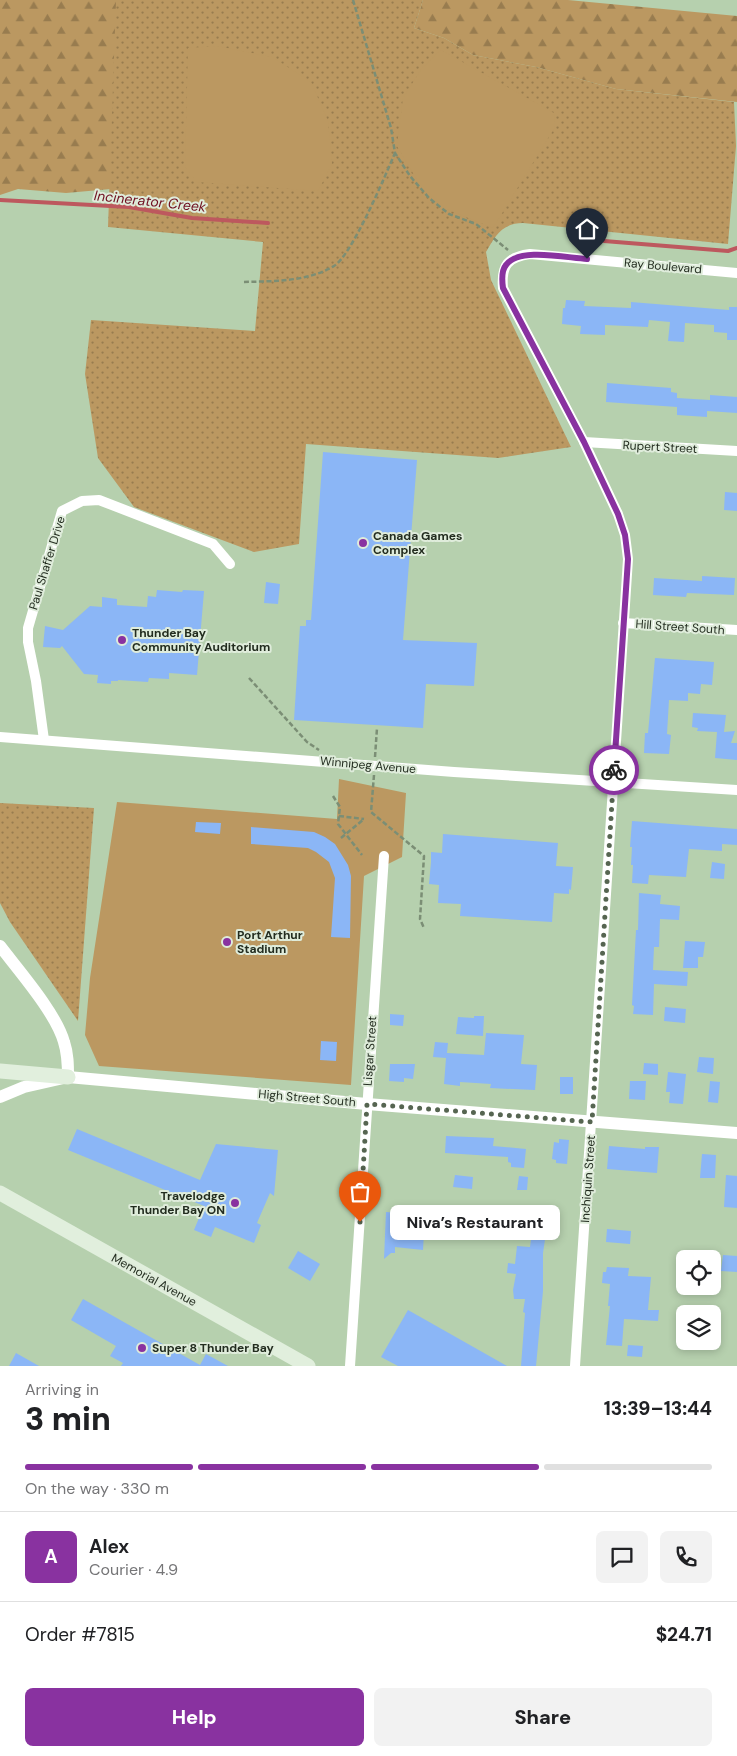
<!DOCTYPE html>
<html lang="en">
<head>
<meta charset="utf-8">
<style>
	:root { --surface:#fff; --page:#f2f2f2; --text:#202124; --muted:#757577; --line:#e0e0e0; --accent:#8932a0 }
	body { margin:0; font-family:"DM Sans",sans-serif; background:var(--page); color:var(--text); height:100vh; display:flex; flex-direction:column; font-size:19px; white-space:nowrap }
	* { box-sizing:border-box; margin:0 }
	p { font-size:16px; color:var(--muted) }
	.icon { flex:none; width:28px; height:28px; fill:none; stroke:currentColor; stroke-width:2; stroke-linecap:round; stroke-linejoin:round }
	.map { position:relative; height:1366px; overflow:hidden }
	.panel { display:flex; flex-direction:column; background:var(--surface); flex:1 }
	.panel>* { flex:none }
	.buttons { position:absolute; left:676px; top:1250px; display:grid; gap:10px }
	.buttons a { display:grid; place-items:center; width:45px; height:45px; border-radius:8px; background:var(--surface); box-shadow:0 2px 8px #0003; font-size:25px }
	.pin { position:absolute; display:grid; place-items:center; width:42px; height:42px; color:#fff; margin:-51px -21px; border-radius:50% 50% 50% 0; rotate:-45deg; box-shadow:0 0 5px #0007 }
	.pin .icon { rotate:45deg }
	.courier { position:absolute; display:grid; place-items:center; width:50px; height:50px; margin:-25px; border:4px solid #8932a0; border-radius:50%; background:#fff; color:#222; box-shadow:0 1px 6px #0007 }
	.bubble { position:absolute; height:35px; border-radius:8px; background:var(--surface); box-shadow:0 2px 8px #0003; font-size:16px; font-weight:800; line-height:35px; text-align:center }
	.overview em { font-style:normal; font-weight:800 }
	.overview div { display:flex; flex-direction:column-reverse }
	.overview { display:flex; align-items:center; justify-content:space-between; height:85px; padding:0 25px }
	h1 { font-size:32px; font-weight:800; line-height:38px }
	.bar { display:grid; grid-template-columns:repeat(4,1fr); gap:8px 5px; align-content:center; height:60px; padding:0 25px }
	.bar i { height:6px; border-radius:4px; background:var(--line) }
	.bar .selected { background:var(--accent) }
	.bar p { grid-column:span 4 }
	.line { display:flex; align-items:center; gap:12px; padding:0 25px; border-top:1px solid var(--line) }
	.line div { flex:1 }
	.round { display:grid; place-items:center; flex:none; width:52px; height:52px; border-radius:8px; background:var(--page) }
	.primary-button { display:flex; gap:10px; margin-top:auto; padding:10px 25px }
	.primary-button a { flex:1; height:58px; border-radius:8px; background:var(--accent); color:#fff; font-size:20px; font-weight:800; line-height:58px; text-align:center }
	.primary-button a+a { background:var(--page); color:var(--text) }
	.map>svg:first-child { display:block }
</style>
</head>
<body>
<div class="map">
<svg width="737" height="1366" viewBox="0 0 737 1366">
	<defs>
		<pattern id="forest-firs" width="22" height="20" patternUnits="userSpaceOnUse" patternTransform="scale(1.25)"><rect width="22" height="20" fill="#bb9861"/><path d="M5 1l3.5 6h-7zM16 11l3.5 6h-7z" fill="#987c4f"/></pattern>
		<pattern id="park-dots" width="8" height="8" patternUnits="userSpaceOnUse" patternTransform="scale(1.25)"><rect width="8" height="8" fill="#bb9861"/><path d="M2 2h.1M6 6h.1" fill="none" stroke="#987c4f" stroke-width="1.8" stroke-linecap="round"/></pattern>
	</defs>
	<rect width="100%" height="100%" fill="#b6d0ae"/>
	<g fill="url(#forest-firs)">
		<polygon points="0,0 119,0 111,189 66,193 18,189 0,195"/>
		<polygon points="423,0 568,0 737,16 737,102 616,89 536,67 473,55 444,38 414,28"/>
	</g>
	<g fill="url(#park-dots)">
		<path d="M116 0H423L414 28 444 38 473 55 536 67 616 89 734 102 736 146 728 244 523 223C502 223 495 236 486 252L491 280 571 447 498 458 306 444 299 544 254 552 134 507 98 458 85 374 91 320 255 331 263 242 108 227Z"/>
		<polygon points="0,803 94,808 78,1021 10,922 0,903"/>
	</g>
	<g fill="#bb9861">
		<polygon points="217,46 272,57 311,82 328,121 332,164 318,191 197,182 185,167 188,48"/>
		<polygon points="441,50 554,113 555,127 493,228 446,209 417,180 397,146 403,98 422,68"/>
		<polygon points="339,779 406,793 402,857 364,876 351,1085 99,1066 85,1035 90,978 117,802 337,819"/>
	</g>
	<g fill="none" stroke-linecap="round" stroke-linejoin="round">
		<g stroke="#bd585e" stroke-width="4">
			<polyline points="0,200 129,207 192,218 268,223"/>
			<polyline points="604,241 728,251 737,248"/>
		</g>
	</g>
	<g fill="#8bb6f6">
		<polygon points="566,300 585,301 584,306 631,308 631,302 729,310 729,307 737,307 737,340 727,340 727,333 714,332 714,325 685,323 684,342 668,341 670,322 649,320 648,327 605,325 605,335 580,334 581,326 562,324 563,308 565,308"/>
		<polygon points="607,383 671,388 671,392 677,393 677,398 710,400 710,395 737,397 737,413 707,411 707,417 677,415 677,407 606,402"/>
		<polygon points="323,452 417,460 403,640 477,643 474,686 426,684 423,728 294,720 300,626 306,626 306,620 311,620"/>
		<polygon points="725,492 737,493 737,511 724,510"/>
		<polygon points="702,576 735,578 734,595 687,593 686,597 653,595 654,578 702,581"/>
		<polygon points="266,582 280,584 278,604 264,603"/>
		<polygon points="157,590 182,592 183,590 204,591 197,675 169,673 169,679 149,678 148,682 118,680 118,681 111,681 111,684 97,683 98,675 84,674 62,646 60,648 43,647 45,626 63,630 90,606 102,607 102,597 117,599 117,605 147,607 148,596 156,597"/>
		<polygon points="655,658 714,662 712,685 701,684 700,694 688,693 688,701 669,700 667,734 671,735 669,754 644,753 645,733 648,733"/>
		<polygon points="693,713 726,715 724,732 735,731 731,743 737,743 737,760 715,758 717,732 697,731 698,728 692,727"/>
		<polygon points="632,821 737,829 737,845 722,844 722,851 689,849 686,877 649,875 648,884 632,883 633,865 631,865 632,847 630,847"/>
		<polygon points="196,822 221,823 220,834 195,832"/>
		<polygon points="251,827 314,832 325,837 335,844 348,865 351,876 350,938 331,937 335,878 329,862 316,852 308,848 251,844"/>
		<polygon points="443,834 558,843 556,866 573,867 571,890 569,889 569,894 554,893 552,922 460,916 461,904 438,903 439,885 429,884 431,862 431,852 442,853"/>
		<polygon points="712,862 725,864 724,879 710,878"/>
		<polygon points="639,893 661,895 660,904 680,906 679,920 660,919 659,947 654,947 653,970 688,972 687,986 654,984 653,1015 633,1014 634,1006 632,1005 636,930 638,930"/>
		<polygon points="685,941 705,942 703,957 698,957 698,968 683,968"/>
		<polygon points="665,1007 686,1009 685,1023 664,1021"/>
		<polygon points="390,1014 404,1015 403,1026 390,1025"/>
		<polygon points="474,1016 484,1016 483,1036 456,1034 458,1017 474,1018"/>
		<polygon points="486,1033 524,1035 521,1064 537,1065 535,1090 490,1088 491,1084 460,1082 460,1086 444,1084 446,1058 433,1057 435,1042 448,1043 447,1053 484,1055"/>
		<polygon points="321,1041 337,1042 336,1061 320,1060"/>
		<polygon points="699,1057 714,1058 713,1074 697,1072"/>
		<polygon points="644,1063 658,1064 658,1075 643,1074"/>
		<polygon points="390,1064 415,1064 413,1079 404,1078 404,1082 389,1081"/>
		<polygon points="668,1072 686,1074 683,1104 669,1103 670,1092 666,1092"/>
		<rect x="560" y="1077" width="13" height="17"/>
		<polygon points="630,1081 646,1081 645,1100 629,1099"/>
		<polygon points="710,1081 720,1082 718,1103 708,1102"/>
		<polygon points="77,1129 200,1180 216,1144 278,1150 274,1196 270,1193 257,1223 261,1225 254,1243 215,1227 211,1237 194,1230 204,1206 68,1150"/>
		<polygon points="446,1136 494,1138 493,1146 526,1149 524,1168 511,1167 511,1163 508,1162 508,1157 445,1153"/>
		<polygon points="559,1139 569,1140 567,1164 556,1163 556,1160 552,1159 554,1142 559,1143"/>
		<polygon points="609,1146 645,1149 645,1147 659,1147 657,1173 607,1169"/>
		<polygon points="702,1154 716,1155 715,1178 700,1178"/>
		<polygon points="455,1175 473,1177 472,1189 453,1187"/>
		<polygon points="726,1175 737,1176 737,1208 724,1207"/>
		<polygon points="519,1176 528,1177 527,1190 517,1190"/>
		<polygon points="386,1212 425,1215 423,1250 395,1247 395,1253 391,1253 384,1259"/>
		<polygon points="533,1224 547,1226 543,1253 543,1291 536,1366 521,1366 525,1313 523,1312 525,1299 514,1299 513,1290 516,1274 507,1273 508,1263 515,1264 517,1246 530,1247"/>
		<polygon points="607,1229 631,1231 630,1244 606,1242"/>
		<polygon points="298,1251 320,1264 310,1281 288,1268"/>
		<polygon points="723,1255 737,1256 737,1272 721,1271"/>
		<polygon points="607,1267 629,1268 628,1276 651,1277 648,1310 659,1310 658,1321 624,1319 622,1346 606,1345 610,1306 608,1306 610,1284 602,1283 603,1272 606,1272"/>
		<polygon points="83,1299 200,1365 206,1354 228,1366 121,1366 123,1363 110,1356 116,1346 71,1320"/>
		<polygon points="408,1310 507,1366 398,1366 381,1357"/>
		<polygon points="628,1345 643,1346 642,1357 627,1356"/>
		<polygon points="16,1353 39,1366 9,1366"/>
	</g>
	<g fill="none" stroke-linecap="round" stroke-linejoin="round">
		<g stroke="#7b8e75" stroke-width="2.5" stroke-dasharray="5 2.5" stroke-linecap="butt">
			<polyline points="353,0 391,128 395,153 410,176 429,198 449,214 476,224 508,250"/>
			<path d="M244 282C274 281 307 282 334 266 352 255 385 176 395 153"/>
			<polyline points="249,678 307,742 319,750"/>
			<polyline points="375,757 377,728"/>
			<polyline points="374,775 371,812 424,856 420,919 424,928"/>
			<polyline points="333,796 340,807 338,824 362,855"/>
			<polyline points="339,816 364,819"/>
			<polyline points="341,838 364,819"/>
		</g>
		<g stroke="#fff" stroke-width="10">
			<polyline points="584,442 737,451"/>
			<polyline points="623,623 737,630"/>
			<polyline points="0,737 454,772 737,790"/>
			<polyline points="44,740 36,681 28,642 28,628 62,511 82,501 99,500 213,544 230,564"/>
			<polyline points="350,1366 384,856"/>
			<path d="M575 1366 628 559 625 535 618 514 584 442 503 288C501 265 508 257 530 254L737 273"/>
		</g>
		<g stroke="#fff" stroke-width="12">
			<path d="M0 946C19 971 56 1013 64 1042 68 1054 68 1065 68 1077"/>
			<polyline points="0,1097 24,1087 68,1077 367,1104 737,1133"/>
		</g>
		<g stroke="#e1efdd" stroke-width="15">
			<polyline points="0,1071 68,1077"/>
			<polyline points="0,1193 308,1366"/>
		</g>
	</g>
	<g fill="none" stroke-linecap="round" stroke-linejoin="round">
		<polyline stroke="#566551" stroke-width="5" stroke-dasharray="0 9" points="360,1222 367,1104 592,1122 614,770"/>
		<path stroke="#8932a0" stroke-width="6" d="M587 259C567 258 519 247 506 265 501 271 502 281 503 288L584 442 618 514 625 535 628 559 614 770"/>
	</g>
	<g fill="#8932a0" stroke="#dfecdb" stroke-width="2">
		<circle cx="363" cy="543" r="5"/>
		<circle cx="122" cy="640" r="5"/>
		<circle cx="227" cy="942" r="5"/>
		<circle cx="235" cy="1203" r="5"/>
		<circle cx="142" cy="1348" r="5"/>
	</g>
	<g text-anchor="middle" stroke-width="4" stroke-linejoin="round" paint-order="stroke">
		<g font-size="12" fill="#222c1f" stroke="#dfecdb">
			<text transform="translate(663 266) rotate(5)" y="4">Ray Boulevard</text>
			<text transform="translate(660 447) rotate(3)" y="4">Rupert Street</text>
			<text transform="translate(47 563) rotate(-73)" y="4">Paul Shaffer Drive</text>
			<text transform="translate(680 627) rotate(4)" y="4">Hill Street South</text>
			<text transform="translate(368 765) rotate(5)" y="4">Winnipeg Avenue</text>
			<text transform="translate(370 1051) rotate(-86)" y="4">Lisgar Street</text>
			<text transform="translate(307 1098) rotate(5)" y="4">High Street South</text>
			<text transform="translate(588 1179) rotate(-86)" y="4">Inchiquin Street</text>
			<text transform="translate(154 1280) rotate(29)" y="4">Memorial Avenue</text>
		</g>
		<g font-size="12" font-weight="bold" fill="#222c1f" stroke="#dfecdb" text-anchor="start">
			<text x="373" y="540">Canada Games<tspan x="373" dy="14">Complex</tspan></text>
			<text x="132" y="637">Thunder Bay<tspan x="132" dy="14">Community Auditorium</tspan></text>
			<text x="237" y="939">Port Arthur<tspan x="237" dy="14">Stadium</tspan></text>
			<text x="225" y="1200" text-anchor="end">Travelodge<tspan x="225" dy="14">Thunder Bay ON</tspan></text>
			<text x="152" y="1352">Super 8 Thunder Bay</text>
		</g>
		<g font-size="14" font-style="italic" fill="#6f0f20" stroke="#dfecdb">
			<text transform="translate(150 201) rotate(6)" y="5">Incinerator Creek</text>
		</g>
	</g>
</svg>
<div class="buttons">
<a><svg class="icon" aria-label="locate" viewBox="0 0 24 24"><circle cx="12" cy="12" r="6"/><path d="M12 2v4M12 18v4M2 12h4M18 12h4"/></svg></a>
<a><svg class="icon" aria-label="layers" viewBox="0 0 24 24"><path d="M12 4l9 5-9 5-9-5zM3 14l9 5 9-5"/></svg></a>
</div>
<div class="pin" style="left:360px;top:1222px;background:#ea580c"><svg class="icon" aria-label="bag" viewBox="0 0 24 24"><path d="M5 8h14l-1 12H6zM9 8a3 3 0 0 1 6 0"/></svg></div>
<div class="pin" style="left:587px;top:259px;background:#1f2937"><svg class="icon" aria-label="home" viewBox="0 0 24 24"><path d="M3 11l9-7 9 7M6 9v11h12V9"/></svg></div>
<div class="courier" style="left:614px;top:770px"><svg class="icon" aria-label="bike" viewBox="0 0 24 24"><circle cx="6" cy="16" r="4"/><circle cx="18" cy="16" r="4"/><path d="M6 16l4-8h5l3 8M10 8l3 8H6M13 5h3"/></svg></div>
<div class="bubble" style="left:390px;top:1205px;width:170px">Niva’s Restaurant</div>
</div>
<section class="panel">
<div class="overview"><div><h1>3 min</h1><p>Arriving in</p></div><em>13:39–13:44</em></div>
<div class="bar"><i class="selected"></i><i class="selected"></i><i class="selected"></i><i></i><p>On the way · 330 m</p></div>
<div class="line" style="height:90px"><b class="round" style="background:var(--accent);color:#fff">A</b><div><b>Alex</b><p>Courier · 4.9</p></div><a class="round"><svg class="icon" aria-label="chat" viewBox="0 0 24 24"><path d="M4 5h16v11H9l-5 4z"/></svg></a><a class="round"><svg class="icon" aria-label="phone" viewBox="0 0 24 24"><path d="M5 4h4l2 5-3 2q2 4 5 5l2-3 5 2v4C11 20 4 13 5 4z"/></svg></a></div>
<div class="line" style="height:65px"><div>Order #7815</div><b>$24.71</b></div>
<div class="primary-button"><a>Help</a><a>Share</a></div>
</section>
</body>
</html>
